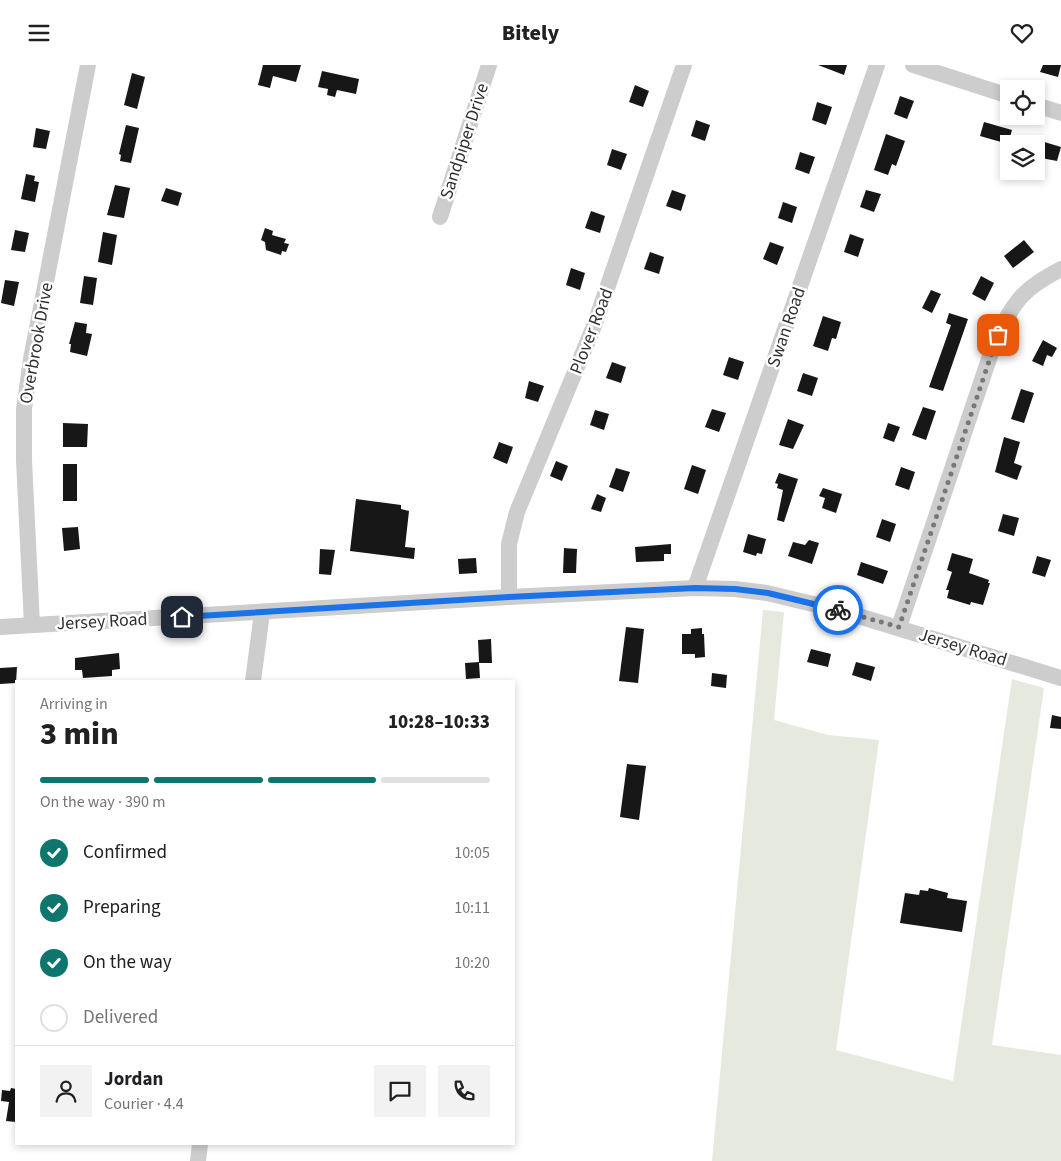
<!DOCTYPE html>
<html lang="en">
<head>
<meta charset="utf-8">
<style>
	:root { --surface:#fff; --page:#f2f2f2; --text:#202124; --muted:#757577; --line:#e0e0e0; --accent:#0f766e }
	body { margin:0; font-family:"Source Sans 3",sans-serif; background:var(--page); color:var(--text); height:100vh; display:flex; flex-direction:column; font-size:19px; white-space:nowrap }
	* { box-sizing:border-box; margin:0 }
	p { font-size:16px; color:var(--muted) }
	.icon { flex:none; width:28px; height:28px; fill:none; stroke:currentColor; stroke-width:2; stroke-linecap:round; stroke-linejoin:round }
	.map { position:relative; flex:1; overflow:hidden }
	.sheet { position:absolute; left:15px; top:615px; width:500px; height:465px; display:flex; flex-direction:column; background:var(--surface); border-radius:0px; box-shadow:0 2px 8px #0003 }
	.sheet>* { flex:none }
	.buttons { position:absolute; left:1000px; top:15px; display:grid; gap:10px }
	.buttons a { display:grid; place-items:center; width:45px; height:45px; border-radius:0px; background:var(--surface); box-shadow:0 2px 8px #0003; font-size:25px }
	.pin { position:absolute; display:grid; place-items:center; width:42px; height:42px; color:#fff; margin:-21px; border-radius:10px; box-shadow:0 2px 8px #0006 }
	.courier { position:absolute; display:grid; place-items:center; width:50px; height:50px; margin:-25px; border:4px solid #1a73e8; border-radius:50%; background:#fff; color:#222; box-shadow:0 1px 6px #0007 }
	.summary em { font-style:normal; font-weight:800 }
	.summary div { display:flex; flex-direction:column-reverse }
	.summary { display:flex; align-items:center; justify-content:space-between; height:85px; padding:0 25px }
	h1 { font-size:32px; font-weight:800; line-height:38px }
	.bar { display:grid; grid-template-columns:repeat(4,1fr); gap:8px 5px; align-content:center; height:60px; padding:0 25px }
	.bar i { height:6px; border-radius:4px; background:var(--line) }
	.bar .selected { background:var(--accent) }
	.bar p { grid-column:span 4 }
	.line { display:flex; align-items:center; gap:12px; padding:0 25px; border-top:1px solid var(--line) }
	.line div { flex:1 }
	.round { display:grid; place-items:center; flex:none; width:52px; height:52px; border-radius:0px; background:var(--page) }
	ol { padding:0 25px; list-style:none }
	li { display:flex; align-items:center; gap:15px; height:55px }
	li p { margin-inline-start:auto }
	li .icon { padding:5px; border-radius:50%; background:var(--accent); color:#fff; stroke-width:4 }
	li:last-child { color:var(--muted) }
	li i { width:28px; height:28px; border:2px solid var(--line); border-radius:50% }
	header { display:flex; justify-content:space-between; align-items:center; height:65px; padding:0 25px; background:var(--surface); font-size:22px; font-weight:800 }
	.map>svg:first-child { display:block }
</style>
</head>
<body>
<header><svg class="icon" aria-label="menu" viewBox="0 0 24 24"><path d="M4 6h16M4 12h16M4 18h16"/></svg>Bitely<svg class="icon" aria-label="heart" viewBox="0 0 24 24"><path d="M12 20l-8-8c-3-5 5-10 8-4 3-6 11-1 8 4z"/></svg></header>
<div class="map">
<svg width="1061" height="1096" viewBox="0 0 1061 1096">
	<rect width="100%" height="100%" fill="#fff"/>
	<polygon fill="#e6e9dd" points="763,545 784,547 774,655 828,670 879,675 836,985 953,1016 1012,614 1044,623 992,980 1061,990 1061,1096 712,1096"/>
	<g fill="#171717">
		<polygon points="263,0 301,0 296,17 273,11 270,23 258,20"/>
		<polygon points="818,0 847,0 844,10"/>
		<polygon points="1043,0 1061,0 1058,12 1040,7"/>
		<polygon points="322,6 359,14 356,29 337,25 335,32 327,30 328,24 318,22"/>
		<polygon points="132,8 145,12 137,44 124,40"/>
		<polygon points="635,20 649,26 643,42 629,37"/>
		<polygon points="900,31 914,36 907,54 894,49"/>
		<polygon points="817,37 832,42 826,60 812,55"/>
		<polygon points="696,55 710,60 705,76 691,71"/>
		<polygon points="984,57 1012,65 1008,79 980,71"/>
		<polygon points="126,60 139,63 131,98 120,96 121,90 119,89"/>
		<polygon points="36,63 50,66 46,84 33,82"/>
		<polygon points="886,69 905,76 896,101 892,99 888,110 874,105"/>
		<polygon points="1041,76 1061,82 1057,96 1036,92"/>
		<polygon points="612,84 627,89 621,105 607,100"/>
		<polygon points="800,87 815,92 809,109 795,104"/>
		<polygon points="26,109 35,111 34,116 39,117 35,137 21,134"/>
		<polygon points="115,120 130,123 124,153 107,150"/>
		<polygon points="166,123 182,128 178,141 161,136"/>
		<polygon points="672,125 686,130 681,146 666,141"/>
		<polygon points="866,125 881,129 874,147 860,142"/>
		<polygon points="783,137 797,142 792,158 778,153"/>
		<polygon points="591,146 605,151 600,168 585,163"/>
		<polygon points="265,163 273,166 272,170 286,174 284,178 289,179 286,187 282,186 281,190 266,185 265,177 261,175"/>
		<polygon points="15,165 29,168 25,187 11,185"/>
		<polygon points="103,167 117,170 112,200 98,197"/>
		<polygon points="850,169 864,174 858,192 844,187"/>
		<polygon points="1024,175 1034,187 1013,203 1004,191"/>
		<polygon points="770,177 784,182 777,200 763,194"/>
		<polygon points="650,187 664,192 659,209 644,204"/>
		<polygon points="571,203 585,208 580,225 566,220"/>
		<polygon points="84,211 97,213 93,240 80,238"/>
		<polygon points="981,211 994,218 985,236 972,229"/>
		<polygon points="5,215 19,217 14,241 1,238"/>
		<polygon points="931,225 941,229 932,248 922,243"/>
		<polygon points="949,248 968,254 943,326 929,322 951,260 946,258"/>
		<polygon points="823,251 841,257 836,274 832,273 828,286 813,281"/>
		<polygon points="75,257 87,259 86,268 92,269 87,291 70,287 71,279 69,279"/>
		<polygon points="1043,275 1057,283 1052,292 1047,290 1043,301 1032,296"/>
		<polygon points="729,292 744,297 738,315 723,310"/>
		<polygon points="612,297 626,302 621,318 606,313"/>
		<polygon points="803,308 818,313 812,331 797,326"/>
		<polygon points="529,316 544,321 538,337 525,333"/>
		<polygon points="1021,324 1034,328 1024,358 1011,354"/>
		<polygon points="923,342 936,346 926,375 912,370"/>
		<polygon points="712,344 726,348 719,367 705,362"/>
		<polygon points="595,345 609,349 604,365 590,360"/>
		<polygon points="788,354 804,360 793,384 779,380"/>
		<polygon points="63,358 88,359 87,382 63,382"/>
		<polygon points="888,358 900,362 894,377 883,373"/>
		<polygon points="1004,372 1020,377 1014,398 1022,401 1017,415 995,407"/>
		<polygon points="499,377 513,382 507,399 493,393"/>
		<polygon points="556,396 568,401 562,416 550,411"/>
		<rect x="63" y="399" width="14" height="37"/>
		<polygon points="692,400 706,405 698,429 684,424"/>
		<polygon points="901,402 915,407 909,425 895,420"/>
		<polygon points="616,403 630,407 623,427 609,422"/>
		<polygon points="779,408 798,414 784,457 777,455 783,425 777,423 778,419 775,418"/>
		<polygon points="823,423 842,429 836,448 822,443 825,433 819,431"/>
		<polygon points="597,429 606,433 601,447 591,444"/>
		<polygon points="356,434 401,440 401,444 409,446 405,482 415,483 414,494 350,486"/>
		<polygon points="1003,449 1019,453 1014,471 998,466"/>
		<polygon points="882,454 896,459 890,477 876,472"/>
		<polygon points="78,462 80,484 64,486 62,463"/>
		<polygon points="748,469 766,474 762,489 757,488 756,491 743,487"/>
		<polygon points="809,475 819,478 812,499 788,491 793,477 805,480"/>
		<polygon points="671,479 671,489 664,489 664,496 636,497 635,482"/>
		<polygon points="564,483 577,484 576,508 563,508"/>
		<polygon points="320,484 335,485 331,510 319,509"/>
		<polygon points="952,488 973,494 969,508 989,515 988,518 990,518 983,540 971,537 970,540 947,533 949,525 946,525 952,507 947,505"/>
		<polygon points="1037,491 1051,495 1045,512 1032,508"/>
		<polygon points="476,493 477,508 459,509 458,494"/>
		<polygon points="861,497 888,506 883,519 857,510"/>
		<polygon points="626,562 644,564 638,618 619,616"/>
		<polygon points="702,563 702,569 704,569 705,592 695,593 695,589 682,589 682,569 691,569 691,564"/>
		<polygon points="491,574 492,598 479,598 480,613 466,614 465,598 479,597 478,575"/>
		<polygon points="811,584 831,589 828,602 807,597"/>
		<polygon points="119,588 120,604 112,605 112,611 83,613 82,605 75,605 75,593"/>
		<polygon points="856,597 875,602 871,616 852,610"/>
		<polygon points="17,602 16,618 0,619 0,603"/>
		<polygon points="712,608 727,610 726,623 711,621"/>
		<polygon points="1052,650 1061,652 1061,664 1050,663"/>
		<polygon points="627,699 646,701 639,755 620,752"/>
		<polygon points="929,823 948,828 947,833 967,836 962,867 900,858 905,828 919,830 920,825 928,826"/>
		<polygon points="11,1023 16,1024 16,1057 6,1056 9,1037 1,1036 2,1025 10,1026"/>
	</g>
	<g fill="none" stroke-linecap="round" stroke-linejoin="round">
		<g stroke="#cdcdcd" stroke-width="16">
			<polyline points="913,0 1009,31"/>
			<polyline points="1036,40 1061,48"/>
			<polyline points="440,152 489,0"/>
			<polyline points="695,523 877,0"/>
			<polyline points="509,532 509,479 517,447 594,261 684,0"/>
			<polyline points="32,560 24,395 24,344 31,294 88,0"/>
			<polyline points="0,562 509,532 695,523 735,524 767,528 842,546 1061,613"/>
			<path d="M899 562 997 270C1016 234 1024 223 1061 204"/>
			<polyline points="253,616 262,548"/>
			<polyline points="198,1096 200,1079"/>
		</g>
	</g>
	<g fill="none" stroke-linecap="round" stroke-linejoin="round">
		<polyline stroke="#787878" stroke-width="5" stroke-dasharray="0 9" points="838,545 899,562 998,270"/>
		<polyline stroke="#1a73e8" stroke-width="6" points="182,552 509,532 695,523 735,524 768,528 838,545"/>
	</g>
	<g text-anchor="middle" stroke-width="5" stroke-linejoin="round" paint-order="stroke">
		<g font-size="18" fill="#303030" stroke="#fff">
			<text transform="translate(464 76) rotate(-72)" y="6">Sandpiper Drive</text>
			<text transform="translate(786 262) rotate(-71)" y="6">Swan Road</text>
			<text transform="translate(591 266) rotate(-69)" y="6">Plover Road</text>
			<text transform="translate(36 278) rotate(-80)" y="6">Overbrook Drive</text>
			<text transform="translate(102 556) rotate(-3)" y="6">Jersey Road</text>
			<text transform="translate(963 582) rotate(17)" y="6">Jersey Road</text>
		</g>
	</g>
</svg>
<div class="buttons">
<a><svg class="icon" aria-label="locate" viewBox="0 0 24 24"><circle cx="12" cy="12" r="6"/><path d="M12 2v4M12 18v4M2 12h4M18 12h4"/></svg></a>
<a><svg class="icon" aria-label="layers" viewBox="0 0 24 24"><path d="M12 4l9 5-9 5-9-5zM3 14l9 5 9-5"/></svg></a>
</div>
<div class="pin" style="left:998px;top:270px;background:#ea580c"><svg class="icon" aria-label="bag" viewBox="0 0 24 24"><path d="M5 8h14l-1 12H6zM9 8a3 3 0 0 1 6 0"/></svg></div>
<div class="pin" style="left:182px;top:552px;background:#1f2937"><svg class="icon" aria-label="home" viewBox="0 0 24 24"><path d="M3 11l9-7 9 7M6 9v11h12V9"/></svg></div>
<div class="courier" style="left:838px;top:545px"><svg class="icon" aria-label="bike" viewBox="0 0 24 24"><circle cx="6" cy="16" r="4"/><circle cx="18" cy="16" r="4"/><path d="M6 16l4-8h5l3 8M10 8l3 8H6M13 5h3"/></svg></div>
<section class="sheet">
<div class="summary"><div><h1>3 min</h1><p>Arriving in</p></div><em>10:28–10:33</em></div>
<div class="bar"><i class="selected"></i><i class="selected"></i><i class="selected"></i><i></i><p>On the way · 390 m</p></div>
<ol>
<li><svg class="icon" aria-label="check" viewBox="0 0 24 24"><path d="M5 12l5 5 9-10"/></svg>Confirmed<p>10:05</p></li>
<li><svg class="icon" aria-label="check" viewBox="0 0 24 24"><path d="M5 12l5 5 9-10"/></svg>Preparing<p>10:11</p></li>
<li><svg class="icon" aria-label="check" viewBox="0 0 24 24"><path d="M5 12l5 5 9-10"/></svg>On the way<p>10:20</p></li>
<li><i></i>Delivered</li>
</ol>
<div class="line" style="height:90px"><a class="round"><svg class="icon" aria-label="person" viewBox="0 0 24 24"><circle cx="12" cy="8" r="4"/><path d="M4 21q1-7 8-7t8 7"/></svg></a><div><b>Jordan</b><p>Courier · 4.4</p></div><a class="round"><svg class="icon" aria-label="chat" viewBox="0 0 24 24"><path d="M4 5h16v11H9l-5 4z"/></svg></a><a class="round"><svg class="icon" aria-label="phone" viewBox="0 0 24 24"><path d="M5 4h4l2 5-3 2q2 4 5 5l2-3 5 2v4C11 20 4 13 5 4z"/></svg></a></div>
</section>
</div>
</body>
</html>
